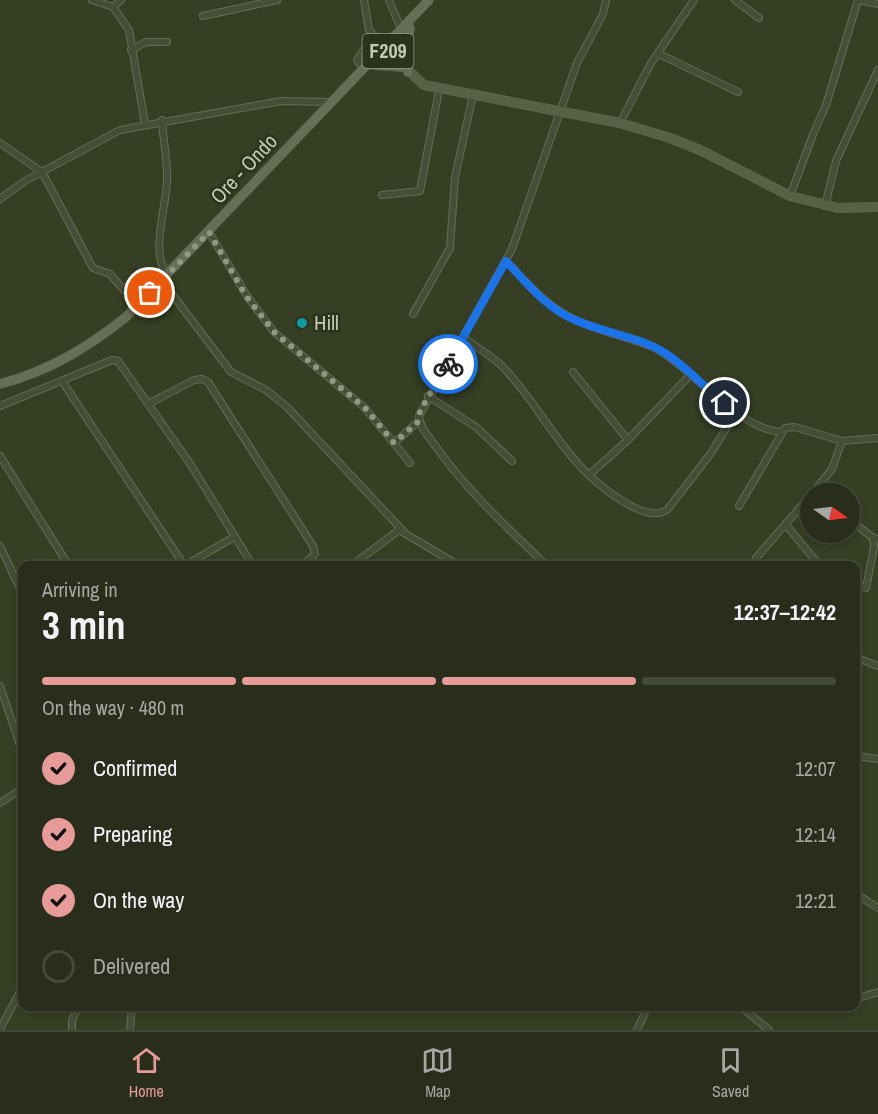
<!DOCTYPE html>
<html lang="en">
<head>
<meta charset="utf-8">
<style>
	:root { --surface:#282e1b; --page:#343a28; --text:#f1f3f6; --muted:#a5a8a3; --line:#444a3a; --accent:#e69b98 }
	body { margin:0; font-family:"Archivo Narrow",sans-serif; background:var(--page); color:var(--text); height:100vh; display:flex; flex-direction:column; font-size:22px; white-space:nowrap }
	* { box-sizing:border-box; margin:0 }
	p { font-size:20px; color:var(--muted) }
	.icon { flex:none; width:33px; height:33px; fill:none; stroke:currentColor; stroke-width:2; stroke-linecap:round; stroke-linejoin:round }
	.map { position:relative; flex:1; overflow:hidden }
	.side { position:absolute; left:18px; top:561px; width:842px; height:450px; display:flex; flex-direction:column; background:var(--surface); border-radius:12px; box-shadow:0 3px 9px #0003,0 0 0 2px var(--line) }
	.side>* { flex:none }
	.needle { width:39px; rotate:104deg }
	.buttons { position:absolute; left:800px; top:483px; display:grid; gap:12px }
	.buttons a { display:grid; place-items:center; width:60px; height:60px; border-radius:50%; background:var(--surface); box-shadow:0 3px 9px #0003,0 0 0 2px var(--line); font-size:30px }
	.pin { position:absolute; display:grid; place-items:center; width:51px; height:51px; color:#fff; margin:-26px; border:3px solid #fff; border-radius:50%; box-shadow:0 2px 6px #0007 }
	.courier { position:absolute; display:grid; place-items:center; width:60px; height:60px; margin:-30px; border:4px solid #1a73e8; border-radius:50%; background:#fff; color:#222; box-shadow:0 2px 8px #0007 }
	.overview em { font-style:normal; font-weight:700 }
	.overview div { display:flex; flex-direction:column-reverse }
	.overview { display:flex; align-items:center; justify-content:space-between; height:102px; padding:0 24px }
	h1 { font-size:39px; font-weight:700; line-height:45px }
	.bar { display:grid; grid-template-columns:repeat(4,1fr); gap:9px 6px; align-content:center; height:72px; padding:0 24px }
	.bar i { height:8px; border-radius:4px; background:var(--line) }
	.bar .active { background:var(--accent) }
	.bar p { grid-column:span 4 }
	ol { padding:0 24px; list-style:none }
	li { display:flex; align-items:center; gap:18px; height:66px }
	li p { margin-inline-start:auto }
	li .icon { padding:6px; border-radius:50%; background:var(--accent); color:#111; stroke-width:4 }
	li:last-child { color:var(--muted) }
	li i { width:33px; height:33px; border:3px solid var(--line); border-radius:50% }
	.menu { display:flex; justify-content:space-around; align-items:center; height:84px; border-top:2px solid var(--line); background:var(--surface); font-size:16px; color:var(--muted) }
	.menu a { display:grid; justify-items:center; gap:3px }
	.menu .active { color:var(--accent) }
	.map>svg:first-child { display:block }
</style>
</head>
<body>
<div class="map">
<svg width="878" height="1030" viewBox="0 0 878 1030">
	<rect width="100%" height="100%" fill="#363e24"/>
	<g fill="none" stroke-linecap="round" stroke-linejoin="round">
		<g stroke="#656c56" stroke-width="8">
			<g id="street">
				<polyline points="92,0 113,7 121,0"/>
				<polyline points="364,0 369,30 384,47"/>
				<polyline points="389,0 401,29"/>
				<polyline points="735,0 759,18"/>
				<polyline points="858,0 878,4"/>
				<polyline points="113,7 129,30 145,124"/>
				<polyline points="203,16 277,0"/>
				<polyline points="131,50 146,42 167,42"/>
				<polyline points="659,54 738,92"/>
				<polyline points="364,69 357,60 365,48 369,48 377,55"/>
				<path d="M162 120C163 141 168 161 167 181 166 208 151 250 166 273"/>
				<polyline points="620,123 651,63 694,0"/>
				<polyline points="0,143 42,172 93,268 110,274 124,290 135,295 163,270"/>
				<polyline points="382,195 420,191 439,90"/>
				<polyline points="790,196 814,132 826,105 858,0"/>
				<polyline points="0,199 25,181 120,130 281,101 332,102"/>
				<polyline points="825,206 836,161 878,70"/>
				<polyline points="209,232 247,296 274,332 365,408 410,463"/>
				<path d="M506 261C526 282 545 305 572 318 598 332 628 336 655 348 693 368 738 430 782 432"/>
				<polyline points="162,281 231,372 266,390 287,407 404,532"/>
				<polyline points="413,314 450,248 455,177 473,95"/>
				<path d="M464 338C476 347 490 355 501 365 531 395 551 435 580 466 595 483 647 527 668 509L711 453 737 411"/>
				<polyline points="573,372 628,440"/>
				<polyline points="62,381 184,565"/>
				<polyline points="428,396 476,427 512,461"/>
				<polyline points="150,403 194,380 202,379 208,382 313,546 315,554 302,566"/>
				<polyline points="0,406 112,360 118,361 189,462 253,566"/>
				<polyline points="394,443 419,421"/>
				<polyline points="0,456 69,566"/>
				<polyline points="589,475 628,440 690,375"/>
				<polyline points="812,494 832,469 842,441"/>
				<polyline points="739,506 785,428 795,427 842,441 878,438"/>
				<polyline points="849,519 873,538 878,539"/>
				<polyline points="786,525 820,566"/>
				<polyline points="0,546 22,593"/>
				<polyline points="756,558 810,496"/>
				<polyline points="184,566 234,537"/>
				<polyline points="351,566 399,530 460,566"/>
				<path d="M547 566C506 526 467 491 434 444 428 436 419 426 419 416L512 249 577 63 603 14 606 0"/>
				<polyline points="855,585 866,588 874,547 873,538"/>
				<polyline points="855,657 878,666"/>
				<polyline points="0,686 22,751"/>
				<polyline points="855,756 878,759"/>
				<polyline points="0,803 22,789"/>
				<polyline points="855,893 878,908"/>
				<polyline points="855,999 878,992"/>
				<polyline points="740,1006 769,1030"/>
				<polyline points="837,1009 841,1006"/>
				<polyline points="0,1029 22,988"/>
				<polyline points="72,1030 72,1020 79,1006"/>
				<polyline points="130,1030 132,1006"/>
				<polyline points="637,1030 648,1006"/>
			</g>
		</g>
		<g stroke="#656c56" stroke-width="10">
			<polyline id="secondary" points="384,47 424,85 620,123 670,138 700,150 790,196 838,208 878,207"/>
		</g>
		<g stroke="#535a44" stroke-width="10">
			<g id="primary">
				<polyline points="374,65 403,67"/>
				<polyline points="408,72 407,43 410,28"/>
				<path d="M0 384C49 371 87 348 126 317L429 0"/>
			</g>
		</g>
		<use href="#street" stroke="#474e38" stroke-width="6"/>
		<use href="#secondary" stroke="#576146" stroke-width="9"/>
		<use href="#primary" stroke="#676e56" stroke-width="9"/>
	</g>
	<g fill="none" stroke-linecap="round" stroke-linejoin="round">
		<polyline stroke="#919882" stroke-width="6" stroke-dasharray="0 10.8" points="150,293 209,232 246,296 274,332 365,408 394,443 419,421 420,411 448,364"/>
		<path stroke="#1a73e8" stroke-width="8" d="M448 364 506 261C527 283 546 308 575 320 604 333 638 336 665 353 687 367 704 388 725 403"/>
	</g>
	<circle fill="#0f9aa8" stroke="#2c331d" stroke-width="2" cx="302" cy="323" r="6"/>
	<g text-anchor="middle" stroke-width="5" stroke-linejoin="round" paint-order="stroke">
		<rect fill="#2c331d" stroke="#959c87" stroke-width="1.5" x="362.5" y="34" width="51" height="34" rx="4.5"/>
		<g font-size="20" font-weight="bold" fill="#c2c9b4">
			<text x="388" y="58">F209</text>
		</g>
		<g font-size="21" fill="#c2c9b4" stroke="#2c331d">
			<text transform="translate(244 169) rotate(-47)" y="7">Ore - Ondo</text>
		</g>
		<g font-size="21" fill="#c2c9b4" stroke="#2c331d" text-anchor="start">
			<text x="314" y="330">Hill</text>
		</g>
	</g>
</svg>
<div class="buttons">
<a><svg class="needle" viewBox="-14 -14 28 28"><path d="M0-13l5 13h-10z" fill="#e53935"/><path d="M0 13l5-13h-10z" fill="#a5a8a3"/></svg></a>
</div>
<div class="pin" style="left:150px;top:293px;background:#ea580c"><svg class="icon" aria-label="bag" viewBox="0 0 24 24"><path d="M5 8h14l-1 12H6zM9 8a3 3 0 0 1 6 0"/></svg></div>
<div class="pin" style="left:725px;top:403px;background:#1f2937"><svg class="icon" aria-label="home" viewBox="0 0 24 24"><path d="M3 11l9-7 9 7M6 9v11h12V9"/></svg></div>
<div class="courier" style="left:448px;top:364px"><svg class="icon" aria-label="bike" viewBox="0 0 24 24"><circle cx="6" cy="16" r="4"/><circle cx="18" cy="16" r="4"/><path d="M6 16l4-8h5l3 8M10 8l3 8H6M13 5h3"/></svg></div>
<section class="side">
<div class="overview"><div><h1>3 min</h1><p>Arriving in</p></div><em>12:37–12:42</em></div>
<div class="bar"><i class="active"></i><i class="active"></i><i class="active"></i><i></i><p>On the way · 480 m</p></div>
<ol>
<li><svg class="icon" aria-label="check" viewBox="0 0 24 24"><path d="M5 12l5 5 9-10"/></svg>Confirmed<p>12:07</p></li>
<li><svg class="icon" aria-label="check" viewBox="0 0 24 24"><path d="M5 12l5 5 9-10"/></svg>Preparing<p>12:14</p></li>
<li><svg class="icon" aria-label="check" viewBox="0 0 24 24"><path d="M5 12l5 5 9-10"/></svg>On the way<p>12:21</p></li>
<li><i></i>Delivered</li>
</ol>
</section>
</div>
<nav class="menu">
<a class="active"><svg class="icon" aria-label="home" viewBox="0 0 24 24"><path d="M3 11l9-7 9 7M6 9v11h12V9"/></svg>Home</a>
<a><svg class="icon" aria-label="map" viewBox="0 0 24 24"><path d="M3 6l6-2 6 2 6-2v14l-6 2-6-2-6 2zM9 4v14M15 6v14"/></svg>Map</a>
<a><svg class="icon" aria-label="saved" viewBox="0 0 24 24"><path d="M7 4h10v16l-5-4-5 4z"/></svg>Saved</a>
</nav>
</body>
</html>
